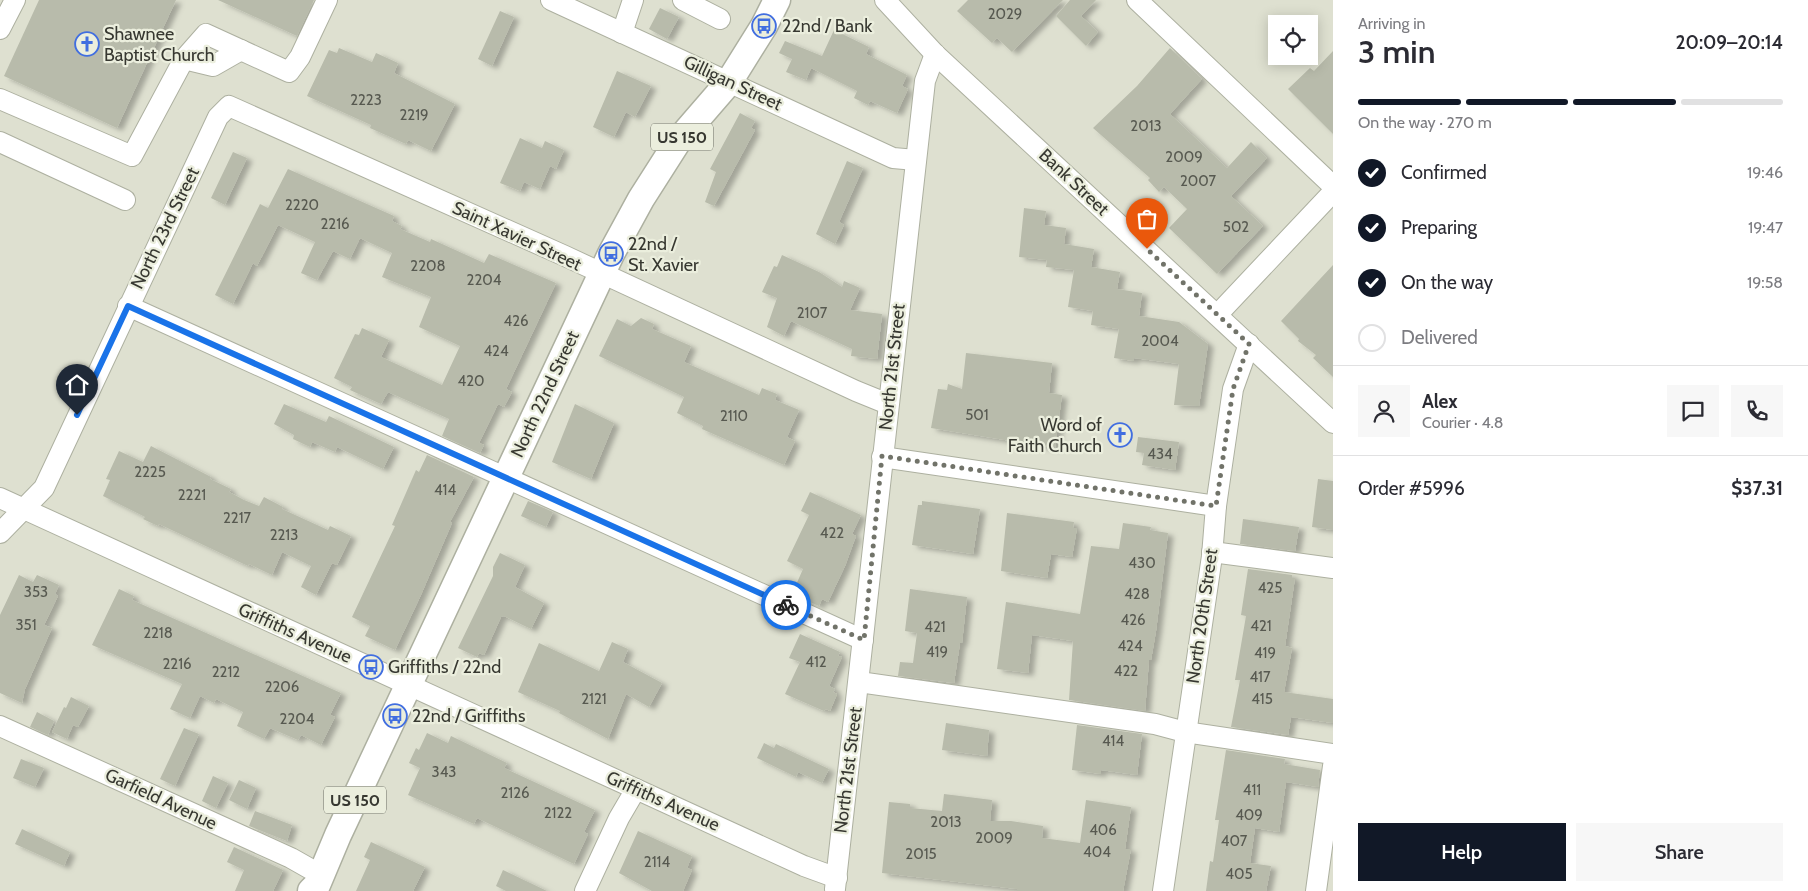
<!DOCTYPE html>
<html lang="en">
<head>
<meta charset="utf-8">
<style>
	:root { --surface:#fff; --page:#f7f7f7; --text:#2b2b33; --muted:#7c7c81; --line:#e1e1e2; --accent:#111827 }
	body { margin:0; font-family:Cabin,sans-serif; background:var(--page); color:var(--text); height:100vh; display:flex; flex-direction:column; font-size:19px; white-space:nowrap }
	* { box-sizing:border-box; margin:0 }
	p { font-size:16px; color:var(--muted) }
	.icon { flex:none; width:28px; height:28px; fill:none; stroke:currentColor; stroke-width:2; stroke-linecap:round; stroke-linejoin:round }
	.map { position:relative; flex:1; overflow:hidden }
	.panel { display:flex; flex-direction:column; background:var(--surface); width:475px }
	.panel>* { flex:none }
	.controls { position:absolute; left:1268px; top:15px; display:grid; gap:10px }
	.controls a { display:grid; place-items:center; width:50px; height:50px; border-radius:0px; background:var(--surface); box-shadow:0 2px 12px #0003; font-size:25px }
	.pin { position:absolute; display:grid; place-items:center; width:42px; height:42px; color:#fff; margin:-51px -21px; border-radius:50% 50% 50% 0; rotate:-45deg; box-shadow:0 0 5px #0007 }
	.pin .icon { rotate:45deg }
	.courier { position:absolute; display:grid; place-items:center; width:50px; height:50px; margin:-25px; border:4px solid #1a73e8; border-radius:50%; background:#fff; color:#222; box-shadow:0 1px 6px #0007 }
	.head em { font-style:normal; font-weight:600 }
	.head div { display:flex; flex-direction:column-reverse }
	.head { display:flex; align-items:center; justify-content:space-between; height:85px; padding:0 25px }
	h1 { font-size:32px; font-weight:600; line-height:38px }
	.bar { display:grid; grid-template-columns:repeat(4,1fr); gap:8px 5px; align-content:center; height:60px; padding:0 25px }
	.bar i { height:6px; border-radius:4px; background:var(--line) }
	.bar .active { background:var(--accent) }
	.bar p { grid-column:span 4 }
	.line { display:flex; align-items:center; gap:12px; padding:0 25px; border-top:1px solid var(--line) }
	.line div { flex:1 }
	.round { display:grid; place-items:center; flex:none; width:52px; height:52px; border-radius:0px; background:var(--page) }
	ol { padding:0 25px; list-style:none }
	li { display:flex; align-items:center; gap:15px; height:55px }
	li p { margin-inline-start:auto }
	li .icon { padding:5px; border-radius:50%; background:var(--accent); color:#fff; stroke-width:4 }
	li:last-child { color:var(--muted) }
	li i { width:28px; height:28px; border:2px solid var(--line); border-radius:50% }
	.button { display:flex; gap:10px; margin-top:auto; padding:10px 25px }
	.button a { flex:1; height:58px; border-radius:0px; background:var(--accent); color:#fff; font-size:20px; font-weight:600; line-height:58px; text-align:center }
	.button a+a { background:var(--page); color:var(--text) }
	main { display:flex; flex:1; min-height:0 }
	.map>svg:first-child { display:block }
</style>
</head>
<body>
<main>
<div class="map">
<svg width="1333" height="891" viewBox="0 0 1333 891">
	<defs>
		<filter id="shadow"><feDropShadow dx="5.5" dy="3" stdDeviation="2.5" flood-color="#0004"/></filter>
	</defs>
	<rect width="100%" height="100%" fill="#dee0d0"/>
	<g fill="#b8bbab" filter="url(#shadow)">
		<polygon points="39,0 176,0 117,128 4,76"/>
		<polygon points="218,0 314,0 297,36"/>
		<polygon points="968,0 1063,0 1012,52 997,38 992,43 957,11"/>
		<polygon points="1070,0 1096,0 1081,16 1098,32 1086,46 1056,16"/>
		<polygon points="660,8 679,17 667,39 649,29"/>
		<polygon points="500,11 514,17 492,66 478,59"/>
		<polygon points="834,30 869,47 866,54 907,75 902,86 908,89 897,113 870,101 868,105 854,98 857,91 811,68 806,80 786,72 792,59 779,53 785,41 822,56"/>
		<polygon points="339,48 372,62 376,53 398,63 394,73 455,104 431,151 408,140 406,144 370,128 371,125 307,96 329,50 337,53"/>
		<polygon points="1170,48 1202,79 1170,114 1227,168 1251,142 1267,158 1231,196 1263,226 1217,274 1169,228 1187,209 1164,187 1159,192 1148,180 1150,178 1093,128 1137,86"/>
		<polygon points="1333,51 1333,134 1288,89 1310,68 1314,71"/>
		<polygon points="617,71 651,86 635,117 626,112 614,137 593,127"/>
		<polygon points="740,113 755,121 751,128 755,130 714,206 705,202 716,172 710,169"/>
		<polygon points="520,138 542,148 545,141 564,150 556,169 550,166 540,189 524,182 520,191 500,183"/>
		<polygon points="233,152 247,158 225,205 211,198"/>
		<polygon points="847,161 863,168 839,222 844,225 835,244 816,234"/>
		<polygon points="288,169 394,216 392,221 402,226 400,229 430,242 431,239 484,263 489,254 556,283 506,389 512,392 504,407 498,404 479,443 484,445 480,453 442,436 449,419 388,392 381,404 350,390 352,387 334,378 355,334 359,335 362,328 389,340 381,357 442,385 460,346 419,327 431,297 382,277 392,253 360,238 350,259 333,251 317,280 301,273 315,242 278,225 257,266 253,263 233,304 215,295 260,204 268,208"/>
		<polygon points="1024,208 1046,211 1044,225 1066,228 1064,244 1094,249 1091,267 1120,272 1117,289 1142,293 1139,316 1179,322 1208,344 1199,406 1174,405 1179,364 1134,358 1134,361 1114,358 1119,329 1091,325 1093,311 1068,307 1074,270 1046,267 1047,260 1019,257"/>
		<polygon points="782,255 819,272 842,287 844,281 860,288 850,310 882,314 877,359 851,356 852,349 791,321 784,336 767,327 777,298 762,292 774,266 777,267"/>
		<polygon points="1333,265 1333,377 1313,358 1316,355 1298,341 1299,339 1281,321"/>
		<polygon points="641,318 654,324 652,329 691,346 684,362 759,395 762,388 777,394 775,400 799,410 787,437 795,441 784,465 702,429 703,426 677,413 684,397 599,356 617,319 631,326"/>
		<polygon points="966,353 1052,363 1049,393 1062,395 1055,448 931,428 938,389 947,390 948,384 962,389"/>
		<polygon points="284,404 326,422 329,416 394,447 383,469 337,447 335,452 312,442 310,447 293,439 294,435 274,424"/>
		<polygon points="575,404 614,423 591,479 552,462"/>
		<polygon points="1138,437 1179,442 1175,470 1142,465 1144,453 1136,452"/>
		<polygon points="151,446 211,477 210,479 231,489 229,492 244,500 259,506 264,497 283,507 282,509 328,530 330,526 351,536 337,565 332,563 316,595 301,587 311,566 282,552 272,575 249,564 248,566 159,524 158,526 143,519 145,517 103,496 110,480 106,479 119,451 143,462"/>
		<polygon points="427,455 474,477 450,522 452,523 420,597 395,650 365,636 370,626 352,617 395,526 392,525 402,502 416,470 419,472"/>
		<polygon points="1318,479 1333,481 1333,530 1312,527"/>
		<polygon points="810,492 861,515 852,534 856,536 845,566 828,602 822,599 819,606 792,594 803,569 787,561 809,515 801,511"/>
		<polygon points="528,501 553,512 546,527 521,516"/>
		<polygon points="922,501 980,509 973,554 912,545 918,505 922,505"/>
		<polygon points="1007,513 1074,522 1073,528 1077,528 1072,557 1051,554 1047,578 1001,571"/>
		<polygon points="1243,519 1299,527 1295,551 1240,544"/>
		<polygon points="1123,523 1151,527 1150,530 1168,533 1156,631 1151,660 1149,660 1145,711 1069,700 1073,641 1032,635 1028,673 997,669 1006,602 1080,614 1091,546 1119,549"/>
		<polygon points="500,553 525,565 515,587 544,603 531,629 504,616 501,617 484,655 479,653 477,657 458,648 493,576 493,567"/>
		<polygon points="1248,569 1292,575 1292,578 1295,578 1285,646 1292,648 1284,692 1333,699 1333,723 1291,717 1288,735 1231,727 1240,680 1235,680 1246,616 1241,615"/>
		<polygon points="19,575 33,582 37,575 59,585 55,594 58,596 44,625 52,628 25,689 22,703 0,693 0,615"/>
		<polygon points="119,589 134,596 132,600 341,693 330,715 335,717 321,745 301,735 298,740 270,728 264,739 237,726 243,712 216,699 214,703 200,696 190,718 170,709 182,684 92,645"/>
		<polygon points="910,589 967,597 962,643 960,643 954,683 898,676 900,662 913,663 917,633 905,631"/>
		<polygon points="800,634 840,652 838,656 842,657 829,686 835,689 833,692 837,694 830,711 826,709 824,711 785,694 800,662 789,658"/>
		<polygon points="612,642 628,649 623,662 662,683 649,707 626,694 608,739 559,713 560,711 518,692 539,643 599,671"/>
		<polygon points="71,697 89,706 78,727 73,725 67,739 52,732 64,707 66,708"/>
		<polygon points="37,712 54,721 48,735 30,727"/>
		<polygon points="946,723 989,730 987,756 942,750"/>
		<polygon points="1077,725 1142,734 1137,775 1101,770 1101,774 1072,770"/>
		<polygon points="184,728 199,734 175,786 160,779"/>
		<polygon points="427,733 448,743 451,736 507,763 504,768 595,810 584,832 588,834 574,864 477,818 474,824 408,795 420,768 409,763 416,748 419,750"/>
		<polygon points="764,743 774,748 776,744 829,769 822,783 798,772 796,777 757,758"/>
		<polygon points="1226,750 1285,759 1284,764 1320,770 1318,787 1286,782 1279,832 1255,828 1250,863 1271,866 1266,891 1206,891 1210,861 1213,862 1219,820 1215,820"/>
		<polygon points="21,759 44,768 35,787 13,778"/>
		<polygon points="213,776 228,783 216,808 202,801"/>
		<polygon points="239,780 256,788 247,809 229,800"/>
		<polygon points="944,794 992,800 990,821 1011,821 1043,826 1042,838 1080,843 1086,800 1131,807 1125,849 1131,849 1123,891 1017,891 1017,889 882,873 889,802 910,804 910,808 942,811"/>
		<polygon points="255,811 292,825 287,841 249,826"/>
		<polygon points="22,829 70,852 64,866 15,844"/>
		<polygon points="638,831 692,856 687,868 692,870 683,891 652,891 619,873"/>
		<polygon points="371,842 425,867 413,891 356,891 370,860 364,857"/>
		<polygon points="234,847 283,870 273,891 235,891 244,870 227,862"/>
		<polygon points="503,870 547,891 506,891 496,886"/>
	</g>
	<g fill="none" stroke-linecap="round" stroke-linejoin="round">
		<g stroke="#adb0a0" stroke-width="22">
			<g id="minor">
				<polyline points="551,0 893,158 916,160"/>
				<polyline points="683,0 720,19"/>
				<polyline points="885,0 935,54 1333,423"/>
				<polyline points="1137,0 1333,186"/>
				<polyline points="0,29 15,0"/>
				<polyline points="622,33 633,0"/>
				<polyline points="184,59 213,66 241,50"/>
				<polyline points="0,99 132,156 184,59 206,34 289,72 300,57 327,0"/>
				<polyline points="0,142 125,200"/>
				<polyline points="128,306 863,640"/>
				<polyline points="1218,314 1333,192"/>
				<polyline points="882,457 1216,506"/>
				<polyline points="0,498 636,789 804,866 837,878"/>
				<polyline points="0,533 44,488 218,117 229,106 565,256 856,391 888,404"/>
				<polyline points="1212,552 1333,568"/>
				<polyline points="859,682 1155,724 1185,732 1333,754"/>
				<polyline points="0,726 291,858 321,875"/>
				<polyline points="835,889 925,81 935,54"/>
				<polyline points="585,891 619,818 636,789"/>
				<polyline points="1163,891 1212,556 1216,506 1233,389 1249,344"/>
				<polyline points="1316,891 1333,766"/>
			</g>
		</g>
		<g stroke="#adb0a0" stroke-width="29">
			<polyline id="major" points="311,891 317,885 338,835 611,254 641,199 678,141 729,82 764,26 777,0"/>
		</g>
		<use href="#minor" stroke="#fff" stroke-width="20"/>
		<use href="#major" stroke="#fff" stroke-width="26"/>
	</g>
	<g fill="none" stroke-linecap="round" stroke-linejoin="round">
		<polyline stroke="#717369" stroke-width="5" stroke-dasharray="0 9" points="786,605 864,640 882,456 1216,506 1233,389 1249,344 1147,249"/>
		<polyline stroke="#1a73e8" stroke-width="6" points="77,415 128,306 786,605"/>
	</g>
	<defs>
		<g id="bus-ring" transform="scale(1.25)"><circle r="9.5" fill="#ebeedd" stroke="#416ee0" stroke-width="1.5"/><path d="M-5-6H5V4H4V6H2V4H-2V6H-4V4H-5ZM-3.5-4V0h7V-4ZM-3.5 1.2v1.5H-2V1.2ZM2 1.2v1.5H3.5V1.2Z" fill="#416ee0"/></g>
		<g id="church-ring" transform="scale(1.25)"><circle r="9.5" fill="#ebeedd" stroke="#416ee0" stroke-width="1.5"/><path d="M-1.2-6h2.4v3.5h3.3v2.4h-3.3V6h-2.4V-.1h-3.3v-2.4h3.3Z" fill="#416ee0"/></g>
	</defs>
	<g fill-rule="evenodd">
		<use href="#bus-ring" x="764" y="26"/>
		<use href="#church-ring" x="87" y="44"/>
		<use href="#bus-ring" x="611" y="254"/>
		<use href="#church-ring" x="1120" y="435"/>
		<use href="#bus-ring" x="371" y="667"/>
		<use href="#bus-ring" x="395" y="716"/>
	</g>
	<g text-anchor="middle" stroke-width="4.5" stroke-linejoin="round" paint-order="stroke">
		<g font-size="15" fill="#575950">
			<text x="1005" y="19">2029</text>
			<text x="366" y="105">2223</text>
			<text x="414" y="120">2219</text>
			<text x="1146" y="131">2013</text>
			<text x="1184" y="162">2009</text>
			<text x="1198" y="186">2007</text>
			<text x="302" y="210">2220</text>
			<text x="335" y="229">2216</text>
			<text x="1236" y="232">502</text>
			<text x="428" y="271">2208</text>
			<text x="484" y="285">2204</text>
			<text x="812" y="318">2107</text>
			<text x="516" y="326">426</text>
			<text x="1160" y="346">2004</text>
			<text x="496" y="356">424</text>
			<text x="471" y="386">420</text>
			<text x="977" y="420">501</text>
			<text x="734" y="421">2110</text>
			<text x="1160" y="459">434</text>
			<text x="150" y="477">2225</text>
			<text x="445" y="495">414</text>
			<text x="192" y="500">2221</text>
			<text x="237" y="523">2217</text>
			<text x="832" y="538">422</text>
			<text x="284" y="540">2213</text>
			<text x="1142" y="568">430</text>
			<text x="1270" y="593">425</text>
			<text x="36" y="597">353</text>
			<text x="1137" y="599">428</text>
			<text x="1133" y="625">426</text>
			<text x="26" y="630">351</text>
			<text x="1261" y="631">421</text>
			<text x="935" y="632">421</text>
			<text x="158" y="638">2218</text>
			<text x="1130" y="651">424</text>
			<text x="937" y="657">419</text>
			<text x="1265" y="658">419</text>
			<text x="816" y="667">412</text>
			<text x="177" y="669">2216</text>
			<text x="1126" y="676">422</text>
			<text x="226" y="677">2212</text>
			<text x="1260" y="682">417</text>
			<text x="282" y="692">2206</text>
			<text x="594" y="704">2121</text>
			<text x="1262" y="704">415</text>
			<text x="297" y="724">2204</text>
			<text x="1113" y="746">414</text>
			<text x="444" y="777">343</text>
			<text x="1252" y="795">411</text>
			<text x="515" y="798">2126</text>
			<text x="558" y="818">2122</text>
			<text x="1249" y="820">409</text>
			<text x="946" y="827">2013</text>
			<text x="1103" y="835">406</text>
			<text x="994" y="843">2009</text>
			<text x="1234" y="846">407</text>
			<text x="1097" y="857">404</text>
			<text x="921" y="859">2015</text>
			<text x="657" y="867">2114</text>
			<text x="1239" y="879">405</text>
		</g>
		<g fill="#ebeedd" stroke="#6d6f65" stroke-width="1">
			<rect x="651" y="123.5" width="62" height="27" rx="4"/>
			<rect x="324" y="786.5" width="62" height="27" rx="4"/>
		</g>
		<g font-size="16" font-weight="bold" fill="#373831">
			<text x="682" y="143">US 150</text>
			<text x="355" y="806">US 150</text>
		</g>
		<g font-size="18" fill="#373831" stroke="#ebeedd" text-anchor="start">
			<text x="782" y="32">22nd / Bank</text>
			<text x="104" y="40">Shawnee<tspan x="104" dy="21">Baptist Church</tspan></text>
			<text x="628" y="250">22nd /<tspan x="628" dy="21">St. Xavier</tspan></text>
			<text x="1102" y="431" text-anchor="end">Word of<tspan x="1102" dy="21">Faith Church</tspan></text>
			<text x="388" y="673">Griffiths / 22nd</text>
			<text x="412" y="722">22nd / Griffiths</text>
		</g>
		<g font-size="18" fill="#373831" stroke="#ebeedd">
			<text transform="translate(733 83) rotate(25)" y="6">Gilligan Street</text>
			<text transform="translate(1074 182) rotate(43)" y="6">Bank Street</text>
			<text transform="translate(165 228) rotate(-64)" y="6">North 23rd Street</text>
			<text transform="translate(517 236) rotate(25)" y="6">Saint Xavier Street</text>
			<text transform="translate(892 367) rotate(-84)" y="6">North 21st Street</text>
			<text transform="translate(545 394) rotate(-65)" y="6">North 22nd Street</text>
			<text transform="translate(1202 616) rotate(-82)" y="6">North 20th Street</text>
			<text transform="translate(295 633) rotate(24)" y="6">Griffiths Avenue</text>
			<text transform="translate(848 770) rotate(-83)" y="6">North 21st Street</text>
			<text transform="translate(161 799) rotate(25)" y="6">Garfield Avenue</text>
			<text transform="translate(663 801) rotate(24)" y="6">Griffiths Avenue</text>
		</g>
	</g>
</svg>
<div class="controls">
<a><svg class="icon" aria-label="locate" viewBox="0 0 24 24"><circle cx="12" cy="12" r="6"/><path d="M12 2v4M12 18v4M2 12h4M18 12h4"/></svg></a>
</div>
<div class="pin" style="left:1147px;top:249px;background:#ea580c"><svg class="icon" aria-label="bag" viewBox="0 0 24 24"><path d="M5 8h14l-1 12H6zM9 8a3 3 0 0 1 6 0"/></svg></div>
<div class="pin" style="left:77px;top:415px;background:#1f2937"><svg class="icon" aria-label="home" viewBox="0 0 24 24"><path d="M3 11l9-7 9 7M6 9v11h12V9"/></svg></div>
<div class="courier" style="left:786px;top:605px"><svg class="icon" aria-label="bike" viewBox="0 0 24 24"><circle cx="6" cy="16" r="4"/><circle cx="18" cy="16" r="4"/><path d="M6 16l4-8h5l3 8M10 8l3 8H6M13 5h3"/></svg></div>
</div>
<section class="panel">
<div class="head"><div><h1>3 min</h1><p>Arriving in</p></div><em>20:09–20:14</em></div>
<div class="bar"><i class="active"></i><i class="active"></i><i class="active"></i><i></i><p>On the way · 270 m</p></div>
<ol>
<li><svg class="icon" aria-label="check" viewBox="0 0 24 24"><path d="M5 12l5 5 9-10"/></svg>Confirmed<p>19:46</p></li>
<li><svg class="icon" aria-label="check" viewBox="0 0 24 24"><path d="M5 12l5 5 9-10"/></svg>Preparing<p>19:47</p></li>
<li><svg class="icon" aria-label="check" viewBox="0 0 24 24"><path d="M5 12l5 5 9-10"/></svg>On the way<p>19:58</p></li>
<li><i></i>Delivered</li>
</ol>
<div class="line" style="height:90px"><a class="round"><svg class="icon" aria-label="person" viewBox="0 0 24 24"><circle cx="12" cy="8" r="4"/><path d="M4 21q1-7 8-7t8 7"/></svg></a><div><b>Alex</b><p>Courier · 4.8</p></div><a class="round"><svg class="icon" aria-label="chat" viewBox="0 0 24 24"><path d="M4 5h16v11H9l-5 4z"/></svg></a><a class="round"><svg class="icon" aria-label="phone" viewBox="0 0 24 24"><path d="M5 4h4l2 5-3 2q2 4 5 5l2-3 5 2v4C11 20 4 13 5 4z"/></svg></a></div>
<div class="line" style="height:65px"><div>Order #5996</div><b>$37.31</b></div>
<div class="button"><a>Help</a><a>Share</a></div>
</section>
</main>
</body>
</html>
